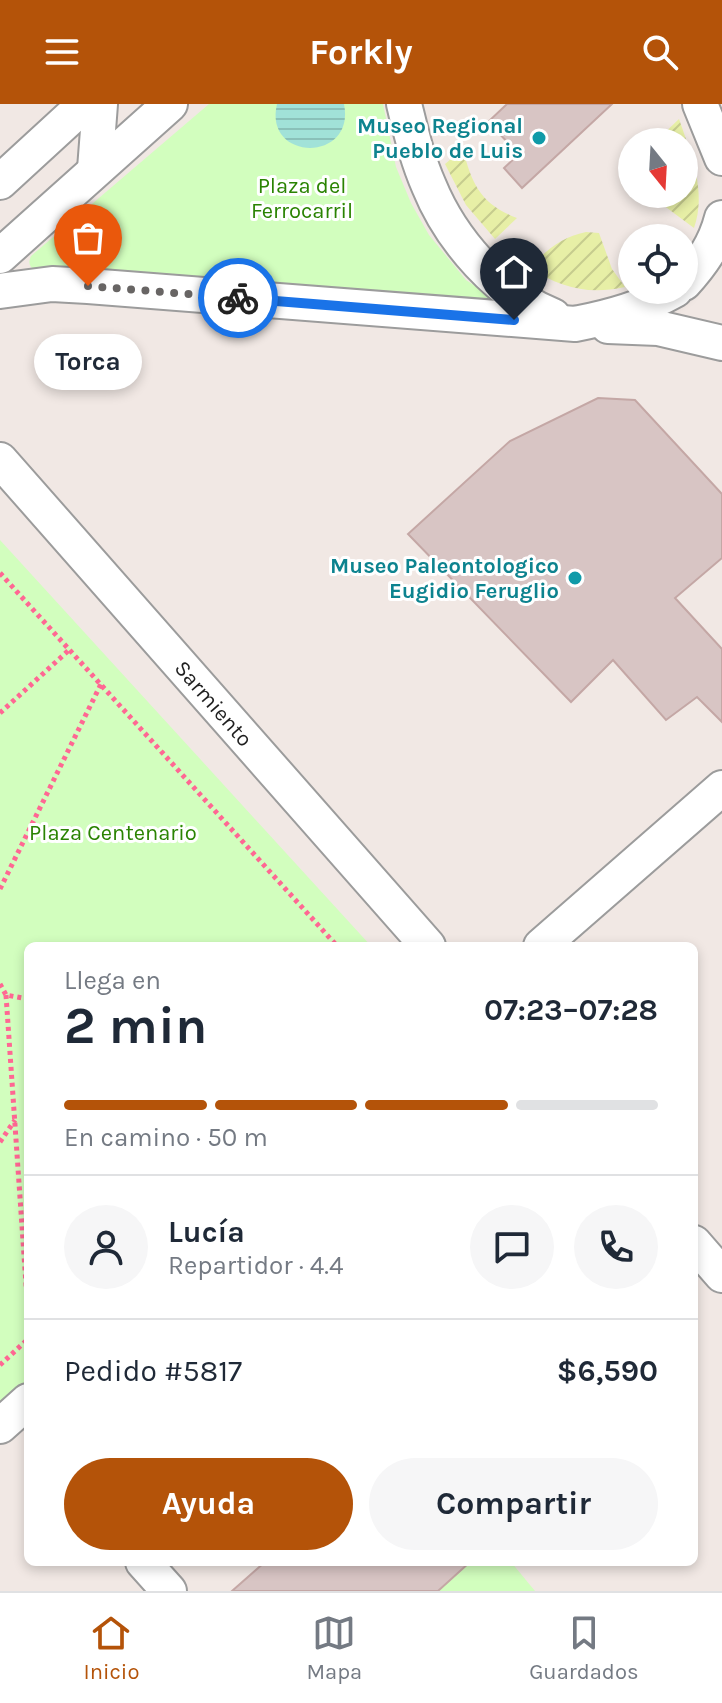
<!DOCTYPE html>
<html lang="es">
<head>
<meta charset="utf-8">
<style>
	:root { --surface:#fff; --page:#f6f6f7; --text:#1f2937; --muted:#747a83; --line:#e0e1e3; --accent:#b45309 }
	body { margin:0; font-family:Karla,sans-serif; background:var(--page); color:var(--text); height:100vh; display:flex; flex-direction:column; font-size:30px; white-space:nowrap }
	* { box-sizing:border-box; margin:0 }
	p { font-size:26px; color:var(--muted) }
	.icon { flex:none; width:44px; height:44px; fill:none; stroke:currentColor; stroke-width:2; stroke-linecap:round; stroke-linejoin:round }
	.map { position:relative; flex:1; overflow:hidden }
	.details { position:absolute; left:24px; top:838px; width:674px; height:624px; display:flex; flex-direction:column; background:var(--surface); border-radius:12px; box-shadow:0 4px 12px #0003 }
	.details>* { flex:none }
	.needle { width:52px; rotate:162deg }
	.controls { position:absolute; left:618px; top:24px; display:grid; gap:16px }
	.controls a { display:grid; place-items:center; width:80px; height:80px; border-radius:50%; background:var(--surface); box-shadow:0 4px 12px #0003; font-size:40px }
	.pin { position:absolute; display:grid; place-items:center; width:68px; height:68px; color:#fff; margin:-82px -34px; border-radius:50% 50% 50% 0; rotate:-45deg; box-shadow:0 0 8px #0007 }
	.pin .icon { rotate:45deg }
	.courier { position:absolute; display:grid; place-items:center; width:80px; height:80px; margin:-40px; border:6px solid #1a73e8; border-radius:50%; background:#fff; color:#222; box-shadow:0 2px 10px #0007 }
	.bubble { position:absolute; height:56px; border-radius:28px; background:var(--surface); box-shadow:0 4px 12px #0003; font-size:26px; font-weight:700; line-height:56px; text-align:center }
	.headline em { font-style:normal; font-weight:700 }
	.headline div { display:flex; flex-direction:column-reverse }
	.headline { display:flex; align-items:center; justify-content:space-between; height:136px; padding:0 40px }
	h1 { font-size:52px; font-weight:700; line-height:60px }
	.bar { display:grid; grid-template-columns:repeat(4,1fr); gap:12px 8px; align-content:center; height:96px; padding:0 40px }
	.bar i { height:10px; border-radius:6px; background:var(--line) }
	.bar .current { background:var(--accent) }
	.bar p { grid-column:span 4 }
	.line { display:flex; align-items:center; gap:20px; padding:0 40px; border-top:2px solid var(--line) }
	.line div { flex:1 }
	.round { display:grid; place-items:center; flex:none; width:84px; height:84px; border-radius:42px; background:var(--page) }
	.cta { display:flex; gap:16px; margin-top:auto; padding:16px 40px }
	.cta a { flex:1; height:92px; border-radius:48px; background:var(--accent); color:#fff; font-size:32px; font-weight:700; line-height:92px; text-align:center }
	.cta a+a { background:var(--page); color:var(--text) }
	header { display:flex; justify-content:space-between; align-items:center; height:104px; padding:0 40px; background:var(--accent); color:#fff; font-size:36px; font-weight:700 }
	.tab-bar { display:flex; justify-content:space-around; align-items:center; height:112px; border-top:2px solid var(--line); background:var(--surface); font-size:22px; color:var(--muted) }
	.tab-bar a { display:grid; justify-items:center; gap:4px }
	.tab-bar .current { color:var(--accent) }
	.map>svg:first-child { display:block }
</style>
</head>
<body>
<header><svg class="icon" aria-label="menu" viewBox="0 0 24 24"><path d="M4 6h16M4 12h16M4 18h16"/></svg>Forkly<svg class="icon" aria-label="search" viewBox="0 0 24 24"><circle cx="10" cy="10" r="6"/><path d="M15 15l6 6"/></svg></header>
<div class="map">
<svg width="722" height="1487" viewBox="0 0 722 1487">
	<defs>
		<pattern id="garden-furrows" width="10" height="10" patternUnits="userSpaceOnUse" patternTransform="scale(2)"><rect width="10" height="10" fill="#e7efa6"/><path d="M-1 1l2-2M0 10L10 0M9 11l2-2" fill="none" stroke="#c6cc8e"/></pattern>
		<pattern id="water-rules" width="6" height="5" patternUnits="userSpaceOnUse" patternTransform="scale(2)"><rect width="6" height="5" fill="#a1e2d8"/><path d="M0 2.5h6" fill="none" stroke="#8ac1b9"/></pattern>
	</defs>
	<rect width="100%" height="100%" fill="#f1e8e4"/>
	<g fill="#d2febe">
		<path d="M209 0H383L396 63 411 99 429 131 466 176 501 199 35 167C29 162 28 159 31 152Z"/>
		<polygon points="0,436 371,842 28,842 28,1283 0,1308"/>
		<polygon points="470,1458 511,1458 535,1487 438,1487"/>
	</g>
	<g fill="url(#garden-furrows)">
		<path d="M679 15C691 50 707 88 694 124L663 101 637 91 684 90V38H655Z"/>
		<path d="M463 45C472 81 481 100 517 114L495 135 466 101 445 60Z"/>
		<path d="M586 128 599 129 612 165 625 183C588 191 562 184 529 164 547 146 561 133 586 128Z"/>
	</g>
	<path fill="url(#water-rules)" d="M277 0H344C356 59 263 58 277 0Z"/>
	<g fill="#d8c5c4" stroke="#c4a7a5" stroke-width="2">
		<polygon points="507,0 612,0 522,84 504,64 519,50 488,18"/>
		<polygon points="598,294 635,296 722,390 722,454 675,494 722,545 722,618 697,593 666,616 613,556 571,598 408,430 510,337"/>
		<polygon points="265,1458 470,1458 438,1487 232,1487"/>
	</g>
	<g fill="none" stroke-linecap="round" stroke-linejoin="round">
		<g stroke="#9c9c9c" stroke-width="38">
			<g id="minor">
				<path d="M404 0C411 28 417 55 429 82 451 136 499 191 553 212"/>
				<polyline points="700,0 722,54"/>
				<polyline points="95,65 100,0"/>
				<polyline points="0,78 85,0"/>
				<polyline points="0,152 170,0"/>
				<path d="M684 179C702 159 715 141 722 114"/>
				<path d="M0 187 52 180 88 182 575 220C611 213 643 204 675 186"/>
				<polyline points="608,222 658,224 722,239"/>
				<polyline points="0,356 428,842"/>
				<polyline points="541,842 722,684"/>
				<polyline points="694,1139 722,1171"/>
				<polyline points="0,1322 28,1297"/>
				<polyline points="143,1458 169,1487"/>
			</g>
		</g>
		<g stroke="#ff6793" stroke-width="5" stroke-dasharray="4 4" stroke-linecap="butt">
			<polyline points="0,469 337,842"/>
			<polyline points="0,609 69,546"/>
			<polyline points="0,785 101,580"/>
			<polyline points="0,880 6,891 28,895"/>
			<polyline points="6,891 28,1209"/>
			<polyline points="0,1038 15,1016"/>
			<polyline points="0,1261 28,1235"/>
		</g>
		<use href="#minor" stroke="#fff" stroke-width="34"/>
	</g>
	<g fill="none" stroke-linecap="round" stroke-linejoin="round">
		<polyline stroke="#686564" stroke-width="8" stroke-dasharray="0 14.4" points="88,182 238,194"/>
		<polyline stroke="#1a73e8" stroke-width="10" points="238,194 514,216"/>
	</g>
	<g fill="#0f9aa8" stroke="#fff" stroke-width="3">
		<circle cx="539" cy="34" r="8"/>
		<circle cx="575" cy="474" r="8"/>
	</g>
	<g text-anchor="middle" stroke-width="6" stroke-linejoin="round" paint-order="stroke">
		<g font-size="22" font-weight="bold" fill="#0d838f" stroke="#fff" text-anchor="end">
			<text x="523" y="29">Museo Regional<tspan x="523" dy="25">Pueblo de Luis</tspan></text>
			<text x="559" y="469">Museo Paleontologico<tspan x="559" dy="25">Eugidio Feruglio</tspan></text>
		</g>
		<g font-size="22" fill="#2a8302" stroke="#fff">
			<text x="302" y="89">Plaza del<tspan x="302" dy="25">Ferrocarril</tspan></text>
			<text x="113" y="736">Plaza Centenario</text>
		</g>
		<g font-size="22" fill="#1f1f1f" stroke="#fff">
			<text transform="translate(214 599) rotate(49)" y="8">Sarmiento</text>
		</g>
	</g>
</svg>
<div class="controls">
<a><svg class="needle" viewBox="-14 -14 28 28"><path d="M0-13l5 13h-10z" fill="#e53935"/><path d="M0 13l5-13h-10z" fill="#747a83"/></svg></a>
<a><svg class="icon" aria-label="locate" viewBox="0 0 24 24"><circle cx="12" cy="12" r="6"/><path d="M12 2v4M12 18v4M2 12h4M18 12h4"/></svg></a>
</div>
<div class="pin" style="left:88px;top:182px;background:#ea580c"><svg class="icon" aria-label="bag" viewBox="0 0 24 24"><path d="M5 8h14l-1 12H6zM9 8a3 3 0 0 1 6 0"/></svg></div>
<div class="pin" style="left:514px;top:216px;background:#1f2937"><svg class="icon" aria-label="home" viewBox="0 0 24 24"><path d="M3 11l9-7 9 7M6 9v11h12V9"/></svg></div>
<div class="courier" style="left:238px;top:194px"><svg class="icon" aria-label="bike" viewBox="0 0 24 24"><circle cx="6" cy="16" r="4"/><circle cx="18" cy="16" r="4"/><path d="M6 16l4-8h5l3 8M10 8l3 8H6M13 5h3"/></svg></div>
<div class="bubble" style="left:34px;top:230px;width:108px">Torca</div>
<section class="details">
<div class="headline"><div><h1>2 min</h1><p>Llega en</p></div><em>07:23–07:28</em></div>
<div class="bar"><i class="current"></i><i class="current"></i><i class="current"></i><i></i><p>En camino · 50 m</p></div>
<div class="line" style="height:144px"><a class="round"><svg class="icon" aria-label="person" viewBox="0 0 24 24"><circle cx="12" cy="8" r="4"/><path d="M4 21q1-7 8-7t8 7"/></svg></a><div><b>Lucía</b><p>Repartidor · 4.4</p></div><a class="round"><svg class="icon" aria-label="chat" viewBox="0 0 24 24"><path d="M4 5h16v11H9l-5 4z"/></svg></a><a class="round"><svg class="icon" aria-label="phone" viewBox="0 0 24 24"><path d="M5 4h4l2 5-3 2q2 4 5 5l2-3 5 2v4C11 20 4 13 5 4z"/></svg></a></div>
<div class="line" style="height:104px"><div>Pedido #5817</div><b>$6,590</b></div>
<div class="cta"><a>Ayuda</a><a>Compartir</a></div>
</section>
</div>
<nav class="tab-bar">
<a class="current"><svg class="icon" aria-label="home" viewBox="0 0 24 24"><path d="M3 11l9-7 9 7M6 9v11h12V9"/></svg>Inicio</a>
<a><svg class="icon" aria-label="map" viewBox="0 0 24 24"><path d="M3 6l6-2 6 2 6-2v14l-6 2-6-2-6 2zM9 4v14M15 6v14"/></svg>Mapa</a>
<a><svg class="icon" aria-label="saved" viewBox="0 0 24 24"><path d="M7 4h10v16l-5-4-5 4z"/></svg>Guardados</a>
</nav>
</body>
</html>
